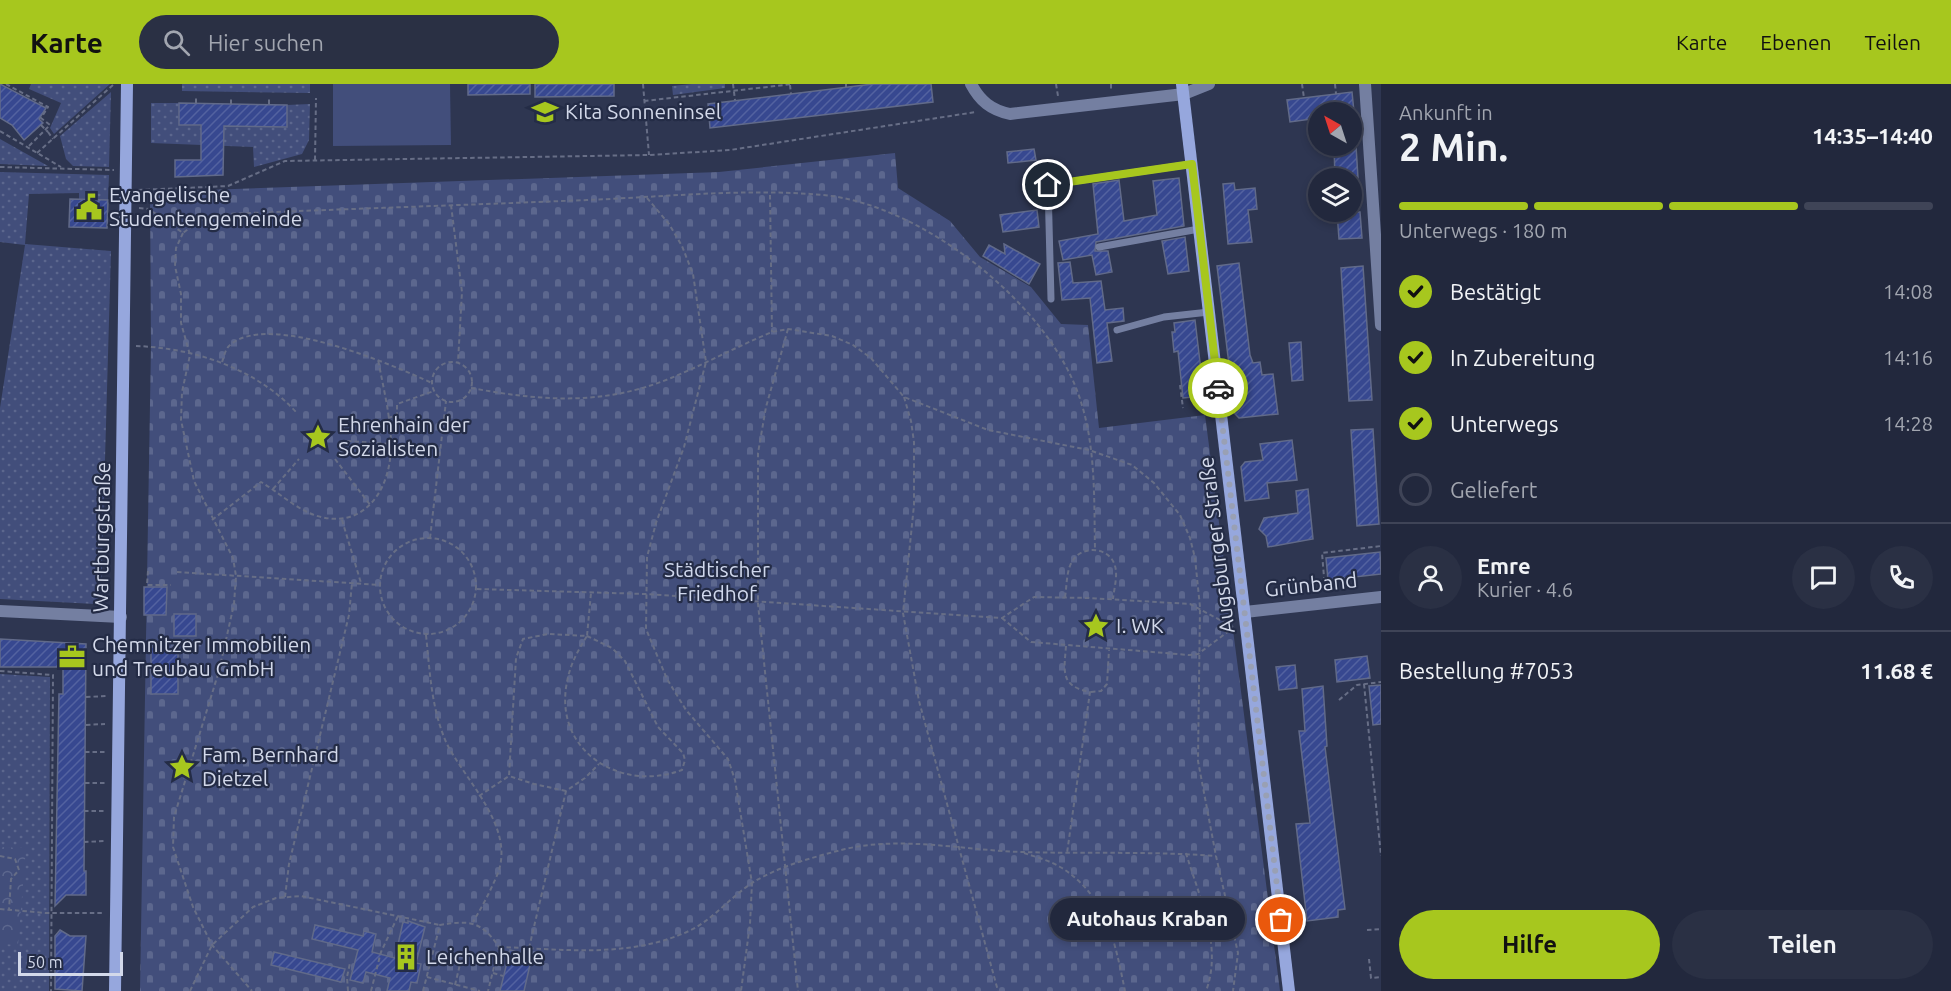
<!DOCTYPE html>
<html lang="de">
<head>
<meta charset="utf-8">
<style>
	:root { --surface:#22283d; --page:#2a3044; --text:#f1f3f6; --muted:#a2a6b0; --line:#3f4457; --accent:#a7c71e }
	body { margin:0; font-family:Ubuntu,sans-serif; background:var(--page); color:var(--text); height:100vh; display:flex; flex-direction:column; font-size:22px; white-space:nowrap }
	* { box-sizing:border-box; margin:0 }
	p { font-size:20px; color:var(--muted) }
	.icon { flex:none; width:33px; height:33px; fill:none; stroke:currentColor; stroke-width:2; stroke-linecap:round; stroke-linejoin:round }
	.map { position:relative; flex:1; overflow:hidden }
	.side { display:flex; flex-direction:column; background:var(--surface); width:570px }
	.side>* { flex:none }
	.needle { width:39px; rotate:321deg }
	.fabs { position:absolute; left:1308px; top:18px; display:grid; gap:12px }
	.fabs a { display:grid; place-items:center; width:54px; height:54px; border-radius:50%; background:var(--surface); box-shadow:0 3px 9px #0003,0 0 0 2px var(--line); font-size:30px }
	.scale { position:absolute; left:18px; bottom:15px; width:105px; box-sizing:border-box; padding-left:6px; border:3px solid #d3d9ea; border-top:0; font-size:16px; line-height:21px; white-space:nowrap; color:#d3d9ea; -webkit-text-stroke:4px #242c46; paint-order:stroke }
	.pin { position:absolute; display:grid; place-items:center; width:51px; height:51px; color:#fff; margin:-26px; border:3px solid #fff; border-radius:50%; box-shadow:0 2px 6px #0007 }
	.courier { position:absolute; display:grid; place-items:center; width:60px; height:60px; margin:-30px; border:4px solid #a7c71e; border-radius:50%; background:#fff; color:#222; box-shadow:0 2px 8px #0007 }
	.bubble { position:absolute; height:42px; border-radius:21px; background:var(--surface); box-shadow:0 3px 9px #0003,0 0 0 2px var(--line); font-size:20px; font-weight:700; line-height:42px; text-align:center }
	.headline em { font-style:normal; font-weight:700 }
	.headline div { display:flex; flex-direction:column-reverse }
	.headline { display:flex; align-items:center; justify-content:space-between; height:102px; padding:0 18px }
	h1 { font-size:39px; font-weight:700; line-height:45px }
	.bar { display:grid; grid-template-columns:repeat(4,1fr); gap:9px 6px; align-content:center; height:72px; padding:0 18px }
	.bar i { height:8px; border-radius:4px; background:var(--line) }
	.bar .active { background:var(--accent) }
	.bar p { grid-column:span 4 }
	.line { display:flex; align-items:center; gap:15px; padding:0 18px; border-top:2px solid var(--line) }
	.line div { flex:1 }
	.round { display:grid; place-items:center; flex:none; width:63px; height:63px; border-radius:32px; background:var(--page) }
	ol { padding:0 18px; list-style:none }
	li { display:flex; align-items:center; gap:18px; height:66px }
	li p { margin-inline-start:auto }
	li .icon { padding:6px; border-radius:50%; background:var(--accent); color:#111; stroke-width:4 }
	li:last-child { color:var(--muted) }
	li i { width:33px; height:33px; border:3px solid var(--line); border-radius:50% }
	.primary-button { display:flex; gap:12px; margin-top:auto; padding:12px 18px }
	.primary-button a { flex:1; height:69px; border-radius:36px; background:var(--accent); color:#111; font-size:24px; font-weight:700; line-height:69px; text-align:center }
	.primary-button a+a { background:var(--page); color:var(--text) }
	header { display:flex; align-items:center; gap:36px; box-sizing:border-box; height:84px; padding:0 30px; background:var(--accent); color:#111 }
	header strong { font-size:28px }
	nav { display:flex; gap:33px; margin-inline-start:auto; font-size:21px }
	.search { width:420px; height:54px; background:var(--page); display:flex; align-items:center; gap:15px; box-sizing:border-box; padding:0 21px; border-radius:33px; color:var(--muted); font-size:22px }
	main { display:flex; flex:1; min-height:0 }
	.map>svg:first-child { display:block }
</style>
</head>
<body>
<header>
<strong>Karte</strong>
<div class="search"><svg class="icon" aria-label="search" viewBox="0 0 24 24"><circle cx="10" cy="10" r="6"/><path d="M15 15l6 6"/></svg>Hier suchen</div>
<nav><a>Karte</a><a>Ebenen</a><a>Teilen</a></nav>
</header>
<main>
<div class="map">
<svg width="1381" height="907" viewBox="0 0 1381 907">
	<defs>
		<pattern id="grass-dots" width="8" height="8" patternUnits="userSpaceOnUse" patternTransform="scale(1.5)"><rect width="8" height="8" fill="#424e7b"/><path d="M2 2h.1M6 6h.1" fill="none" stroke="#5c678e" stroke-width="1.8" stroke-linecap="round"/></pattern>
		<pattern id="forest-crowns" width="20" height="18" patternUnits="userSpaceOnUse" patternTransform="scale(1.5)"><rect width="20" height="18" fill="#424e7b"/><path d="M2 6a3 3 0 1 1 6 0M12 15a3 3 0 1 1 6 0" fill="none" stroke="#5c678e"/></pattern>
		<pattern id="cemetery-stones" width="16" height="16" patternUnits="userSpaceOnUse" patternTransform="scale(1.5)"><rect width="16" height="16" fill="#424e7b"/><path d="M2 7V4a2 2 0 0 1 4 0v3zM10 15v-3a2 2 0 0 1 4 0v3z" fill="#5c678e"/></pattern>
		<pattern id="building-hatch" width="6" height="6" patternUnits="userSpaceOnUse" patternTransform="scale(1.5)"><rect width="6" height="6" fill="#374890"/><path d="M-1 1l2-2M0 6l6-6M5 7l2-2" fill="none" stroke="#5362a0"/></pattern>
	</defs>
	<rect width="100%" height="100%" fill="#2e3651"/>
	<g fill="url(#grass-dots)">
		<polygon points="31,0 110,0 54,50 50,44 61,19 29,5"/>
		<polygon points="182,0 310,0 310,9 182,7"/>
		<polygon points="692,0 725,0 725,4 673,11 672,2"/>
		<polygon points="111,8 109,83 73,82 66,75 60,52"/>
		<polygon points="151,19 179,19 179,41 286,43 287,21 310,20 309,56 302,70 254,83 253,63 151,59"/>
		<polygon points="0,55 48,82 0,80"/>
		<polygon points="0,88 109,91 108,116 79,116 79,109 29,110 25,160 111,167 101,515 95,520 0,515 0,324 25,161 0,158"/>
		<polygon points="0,590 50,593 49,907 0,907"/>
	</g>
	<polygon fill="url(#forest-crowns)" points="0,763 26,764 18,861 0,860"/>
	<polygon fill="url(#cemetery-stones)" points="895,69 898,104 950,137 980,173 1031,203 1061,240 1088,241 1099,344 1205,331 1280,907 140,907 151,262 150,108 719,88"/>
	<polygon fill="#424e7b" points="333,0 450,0 451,61 333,62"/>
	<g fill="url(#building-hatch)" stroke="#616a89" stroke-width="1.5">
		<polygon points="0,0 46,24 39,35 43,39 24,56 12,41 0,34"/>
		<polygon points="468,0 530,0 530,10 468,11"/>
		<polygon points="535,0 614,0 614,12 535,13"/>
		<polygon points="873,0 931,0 933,18 710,44 708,20"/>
		<polygon points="1352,8 1354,28 1318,28 1318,34 1290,38 1287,16"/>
		<polygon points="179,19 287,21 287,43 224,42 223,91 175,93 175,76 201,76 201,41 179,41"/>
		<polygon points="1334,62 1356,62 1358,94 1335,94"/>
		<polygon points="1034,65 1036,76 1008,79 1007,68"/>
		<polygon points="1179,94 1184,142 1096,158 1095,167 1108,167 1112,188 1096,191 1092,171 1063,176 1059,157 1098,150 1093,100 1119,96 1124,137 1157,131 1153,97"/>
		<polygon points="1234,99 1235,106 1255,104 1257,125 1248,126 1252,158 1228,160 1223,100"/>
		<polygon points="70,115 108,116 107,144 69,143"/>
		<polygon points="1037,126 1039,143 1003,148 1000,131"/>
		<polygon points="1337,128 1360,128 1362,154 1339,155"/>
		<polygon points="1185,153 1189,187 1168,190 1162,157"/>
		<polygon points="1004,160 1040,180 1029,200 983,172 989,161 1005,170"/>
		<polygon points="1070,178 1073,199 1101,197 1105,226 1123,224 1124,237 1107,239 1112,277 1097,279 1090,214 1062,216 1058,179"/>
		<polygon points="1239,179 1250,271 1253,279 1260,278 1262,291 1273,290 1278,330 1239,334 1235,330 1217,182"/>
		<polygon points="1363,182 1372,316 1349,317 1341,184"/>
		<polygon points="1195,236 1204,312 1183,314 1178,267 1174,268 1172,248 1175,248 1174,239"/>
		<polygon points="1301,258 1303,296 1292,297 1289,259"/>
		<polygon points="1373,345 1379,440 1357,442 1351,346"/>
		<polygon points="1292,356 1297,396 1267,399 1269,414 1245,417 1241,383 1245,378 1263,376 1260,360"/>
		<polygon points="1308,405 1313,455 1268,463 1266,452 1259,445 1264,434 1298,429 1296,407"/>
		<polygon points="1380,468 1381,490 1328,496 1326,474"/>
		<polygon points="144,503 167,503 166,531 144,531"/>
		<rect x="174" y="530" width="22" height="22"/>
		<polygon points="0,555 86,560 84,787 86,787 86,811 66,811 55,822 59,610 63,610 63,583 0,583"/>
		<rect x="151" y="563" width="27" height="47"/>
		<polygon points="1367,572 1370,594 1337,598 1335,576"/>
		<polygon points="1295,581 1297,604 1279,606 1276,583"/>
		<polygon points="1381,601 1381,640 1373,641 1369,602"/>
		<polygon points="1323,602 1327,662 1325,663 1345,825 1338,826 1338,833 1307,837 1296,740 1310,739 1299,647 1305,647 1302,605"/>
		<polygon points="408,837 425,843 416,879 421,880 417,899 411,898 409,907 387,907 390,894 366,888 363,899 350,896 358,866 312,855 315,841 363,852 364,847 376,850 372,868 395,874 403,838 408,839"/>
		<polygon points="60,846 70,852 86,852 82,907 55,905 55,852"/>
		<polygon points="510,866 532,872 524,907 500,907"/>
		<polygon points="274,868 345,885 341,898 271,881"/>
	</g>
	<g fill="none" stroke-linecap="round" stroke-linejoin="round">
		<g stroke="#676e86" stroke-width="2" stroke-dasharray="4.5 3" stroke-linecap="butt">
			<polyline points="6,0 48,23 41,34 50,41 28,63"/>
			<polyline points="643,0 649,71"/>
			<polyline points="733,0 735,16"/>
			<polyline points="846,0 846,3"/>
			<polyline points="1056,0 1058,12"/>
			<polyline points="1111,0 1111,6"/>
			<polyline points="1302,0 1304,14"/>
			<polyline points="1335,0 1336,10"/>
			<polyline points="790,1 791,10"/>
			<polyline points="644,17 793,0"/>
			<polyline points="196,19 196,12"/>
			<polyline points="231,20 231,13"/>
			<polyline points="269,20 269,13"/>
			<polyline points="0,47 61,83"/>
			<polyline points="48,48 53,55"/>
			<polyline points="37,69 114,0"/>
			<polyline points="315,76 316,14"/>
			<polyline points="0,83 114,86"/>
			<polyline points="138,106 228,102 285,77 649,71 730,66 976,28"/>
			<polyline points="770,111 772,248"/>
			<polyline points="647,114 669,140 682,162 693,190 706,278 684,363 656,439 647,473 646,545 667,595 686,626 728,675 735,696 752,799 750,840 741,907"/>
			<polyline points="451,121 462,208 458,278"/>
			<path d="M139 124 149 125 183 149 199 137 225 130C346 125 466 121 587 116 663 113 747 104 823 111 922 120 1052 222 1081 318 1096 365 1094 418 1095 466"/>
			<polyline points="183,149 176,164 175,182 181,210 181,239 190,271 182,308 181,336 194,397 233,474 236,492 234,520 219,587 174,733 173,763 193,823 212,861 252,907"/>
			<polyline points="788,245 766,323 758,369 758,520 798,907"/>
			<path d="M136 262C195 264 257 285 297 329"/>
			<circle cx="452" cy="298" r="20"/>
			<path d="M222 278C224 273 225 266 229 262 266 226 393 281 432 299"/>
			<polyline points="1180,301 1183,324"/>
			<path d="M471 304C542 317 603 322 671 294 705 280 738 262 772 248L788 245 832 252 853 261 871 274 904 313 988 346 1089 366 1132 381 1154 399 1180 431 1190 454 1195 474 1200 523 1198 677 1216 772 1238 869 1233 907"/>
			<polyline points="904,313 911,337 914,358 914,421 903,529 919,617 998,907"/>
			<polyline points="388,334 397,331 397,320 434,307"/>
			<polyline points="347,357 391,360"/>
			<polyline points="335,375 371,422"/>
			<polyline points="273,405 299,375"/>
			<path d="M212 436 261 398C280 409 299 428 321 433 367 444 391 403 391 361 391 333 383 303 378 275"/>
			<polyline points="342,436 361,499"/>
			<polyline points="430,454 446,317"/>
			<circle cx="428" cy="502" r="48"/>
			<polyline points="148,487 147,501 171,501"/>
			<polyline points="177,488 380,501"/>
			<polyline points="477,505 646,510 1002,534 1034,513 1089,514 1190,520 1233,543"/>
			<polyline points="1325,505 1322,469 1381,462"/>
			<path d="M1065 513C1067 502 1066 486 1073 476 1083 461 1110 463 1115 482 1118 491 1114 505 1113 515"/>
			<polyline points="1002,534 1031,558 1189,571 1198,570 1233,544"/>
			<path d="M426 551C430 588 431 623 446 658 465 697 515 742 498 789 491 806 482 823 473 838"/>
			<path d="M587 552 612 564 625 577 658 643 683 669 685 676 682 686C621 709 553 667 567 598 570 581 578 566 587 552Z"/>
			<path d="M1066 562C1064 588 1060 602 1090 608L1067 769"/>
			<polyline points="0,587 53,591 51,907"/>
			<polyline points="1364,600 1381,772"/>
			<polyline points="1091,608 1101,607 1107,600 1109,566"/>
			<polyline points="86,613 106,612"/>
			<polyline points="1339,616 1357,601 1381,598"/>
			<polyline points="86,641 105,640"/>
			<polyline points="85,668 105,668"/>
			<polyline points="85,699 105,699"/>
			<polyline points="566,707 534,700 509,692 516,574 523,555 548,550 587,552 591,509"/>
			<polyline points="479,712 509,692"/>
			<polyline points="84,727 104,727"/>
			<polyline points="84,758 104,757"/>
			<path d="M1024 769C1036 773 1051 777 1062 784 1107 813 1115 858 1125 907"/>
			<path d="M1186 769C1199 813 1223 862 1206 907"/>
			<polyline points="0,772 15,775 19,786 11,795 9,826"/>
			<polyline points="285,813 289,780 349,531 352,499"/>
			<polyline points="0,825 46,829 102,829"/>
			<polyline points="1367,846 1381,845"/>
			<path d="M499 863C564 865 630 875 691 846 713 835 731 813 752 799 779 782 814 773 845 765 902 752 963 766 1021 768 1086 770 1151 767 1216 772"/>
			<polyline points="529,864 566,707 585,694 599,680"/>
			<polyline points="1369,875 1371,894 1381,893"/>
			<polyline points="493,889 503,892"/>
			<polyline points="427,893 480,907"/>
			<polyline points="455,901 461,876"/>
			<polyline points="190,907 212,861 253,823 276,814 301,812 440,841"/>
			<polyline points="348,907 347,893 350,879"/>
			<polyline points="371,907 381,868 398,832"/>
			<path d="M423 907 440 841C470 836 481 837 499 863L488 907"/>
		</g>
		<g stroke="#747fa1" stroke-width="7">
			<polyline points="1099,163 1199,145"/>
			<polyline points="1051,215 1048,101 1192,80"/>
			<polyline points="1117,246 1164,233 1209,228"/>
		</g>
		<g stroke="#747fa1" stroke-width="12">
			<path d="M971 0C980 17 991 26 1010 30L1184 10 1209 0"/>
			<polyline points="1365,0 1381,241"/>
			<polyline points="0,527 121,533"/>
			<polyline points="1245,528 1381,513"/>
		</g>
		<g stroke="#96a7dd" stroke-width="12">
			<polyline points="1182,0 1289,907"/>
			<polyline points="115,907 127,0"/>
		</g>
		<polyline stroke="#676e86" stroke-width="2" stroke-dasharray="4.5 3" stroke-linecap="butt" points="41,41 48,48"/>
	</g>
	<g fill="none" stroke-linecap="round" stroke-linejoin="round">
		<polyline stroke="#99a0b4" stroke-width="6" stroke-dasharray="0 10.8" points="1218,304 1281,836"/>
		<polyline stroke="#a7c71e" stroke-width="8" points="1048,101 1192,80 1218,304"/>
	</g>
	<defs>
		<g id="school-bare" transform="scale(2.07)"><path d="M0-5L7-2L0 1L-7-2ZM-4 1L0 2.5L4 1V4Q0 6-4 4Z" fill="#a7c71e" stroke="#242c46" stroke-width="2.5" paint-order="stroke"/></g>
		<g id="civic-bare" transform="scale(2.07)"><path d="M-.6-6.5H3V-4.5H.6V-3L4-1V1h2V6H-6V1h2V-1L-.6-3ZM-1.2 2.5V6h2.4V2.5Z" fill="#a7c71e" stroke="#242c46" stroke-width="2.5" paint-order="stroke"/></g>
		<g id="sight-bare" transform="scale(2.07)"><path d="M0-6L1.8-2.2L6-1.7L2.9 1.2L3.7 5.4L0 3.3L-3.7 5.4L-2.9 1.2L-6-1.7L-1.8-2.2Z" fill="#a7c71e" stroke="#242c46" stroke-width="2.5" paint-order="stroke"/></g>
		<g id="office-bare" transform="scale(2.07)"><path d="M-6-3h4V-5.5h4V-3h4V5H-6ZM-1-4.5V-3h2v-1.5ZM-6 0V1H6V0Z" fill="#a7c71e" stroke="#242c46" stroke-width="2.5" paint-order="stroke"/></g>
		<g id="building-bare" transform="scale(2.07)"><path d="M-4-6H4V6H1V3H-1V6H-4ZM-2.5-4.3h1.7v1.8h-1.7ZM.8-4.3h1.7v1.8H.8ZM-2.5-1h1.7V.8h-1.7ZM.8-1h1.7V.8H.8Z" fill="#a7c71e" stroke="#242c46" stroke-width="2.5" paint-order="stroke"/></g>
	</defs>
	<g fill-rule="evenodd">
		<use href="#school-bare" x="545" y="28"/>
		<use href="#civic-bare" x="89" y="123"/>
		<use href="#sight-bare" x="318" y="353"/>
		<use href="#sight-bare" x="1096" y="542"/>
		<use href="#office-bare" x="72" y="573"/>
		<use href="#sight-bare" x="182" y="683"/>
		<use href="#building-bare" x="406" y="873"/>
	</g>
	<g text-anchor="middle" stroke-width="4.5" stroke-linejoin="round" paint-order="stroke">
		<g font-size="21" fill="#d3d9ea" stroke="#242c46" text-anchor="start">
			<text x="565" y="35">Kita Sonneninsel</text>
			<text x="109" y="118">Evangelische<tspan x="109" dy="24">Studentengemeinde</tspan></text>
			<text x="338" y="348">Ehrenhain der<tspan x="338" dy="24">Sozialisten</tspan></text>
			<text x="1116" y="549">I. WK</text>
			<text x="92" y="568">Chemnitzer Immobilien<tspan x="92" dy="24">und Treubau GmbH</tspan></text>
			<text x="202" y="678">Fam. Bernhard<tspan x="202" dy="24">Dietzel</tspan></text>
			<text x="426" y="880">Leichenhalle</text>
		</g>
		<g font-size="21" fill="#d3d9ea" stroke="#242c46">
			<text transform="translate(102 453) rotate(-89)" y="7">Wartburgstraße</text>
			<text transform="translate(1217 461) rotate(-97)" y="7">Augsburger Straße</text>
			<text transform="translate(1311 501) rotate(-6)" y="7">Grünband</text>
		</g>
		<g font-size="21" fill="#d0d8ed" stroke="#242c46">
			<text x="717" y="493">Städtischer<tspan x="717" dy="24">Friedhof</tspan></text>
		</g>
	</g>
</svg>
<div class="fabs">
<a><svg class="needle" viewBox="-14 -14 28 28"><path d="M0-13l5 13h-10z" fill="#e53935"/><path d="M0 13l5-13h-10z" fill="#a2a6b0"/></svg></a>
<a><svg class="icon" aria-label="layers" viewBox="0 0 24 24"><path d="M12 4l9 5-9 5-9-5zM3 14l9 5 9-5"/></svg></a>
</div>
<div class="scale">50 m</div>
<div class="pin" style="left:1281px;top:836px;background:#ea580c"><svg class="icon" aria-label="bag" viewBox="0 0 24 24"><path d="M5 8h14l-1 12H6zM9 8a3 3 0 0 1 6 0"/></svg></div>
<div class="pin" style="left:1048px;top:101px;background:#1f2937"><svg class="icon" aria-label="home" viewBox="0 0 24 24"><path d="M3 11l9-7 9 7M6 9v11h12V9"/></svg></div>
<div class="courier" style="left:1218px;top:304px"><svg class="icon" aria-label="car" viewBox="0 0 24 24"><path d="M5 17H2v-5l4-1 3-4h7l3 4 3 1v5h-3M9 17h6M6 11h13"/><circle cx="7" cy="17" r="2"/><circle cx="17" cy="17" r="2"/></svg></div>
<div class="bubble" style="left:1050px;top:814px;width:195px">Autohaus Kraban</div>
</div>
<section class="side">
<div class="headline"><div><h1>2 Min.</h1><p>Ankunft in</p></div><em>14:35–14:40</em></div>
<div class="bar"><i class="active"></i><i class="active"></i><i class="active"></i><i></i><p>Unterwegs · 180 m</p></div>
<ol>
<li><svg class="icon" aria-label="check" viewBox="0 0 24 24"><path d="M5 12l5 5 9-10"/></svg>Bestätigt<p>14:08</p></li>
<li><svg class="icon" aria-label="check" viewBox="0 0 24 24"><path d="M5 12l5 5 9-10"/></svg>In Zubereitung<p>14:16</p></li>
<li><svg class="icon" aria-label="check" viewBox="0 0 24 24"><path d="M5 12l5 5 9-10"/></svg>Unterwegs<p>14:28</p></li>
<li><i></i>Geliefert</li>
</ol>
<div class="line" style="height:108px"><a class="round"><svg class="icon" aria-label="person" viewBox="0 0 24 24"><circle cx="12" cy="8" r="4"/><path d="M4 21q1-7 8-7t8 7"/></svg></a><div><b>Emre</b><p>Kurier · 4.6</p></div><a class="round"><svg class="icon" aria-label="chat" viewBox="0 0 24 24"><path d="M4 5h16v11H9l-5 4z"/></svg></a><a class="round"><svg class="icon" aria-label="phone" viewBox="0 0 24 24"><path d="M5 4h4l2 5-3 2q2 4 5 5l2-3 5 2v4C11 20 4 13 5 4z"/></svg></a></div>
<div class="line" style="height:78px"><div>Bestellung #7053</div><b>11.68 €</b></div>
<div class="primary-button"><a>Hilfe</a><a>Teilen</a></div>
</section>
</main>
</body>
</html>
